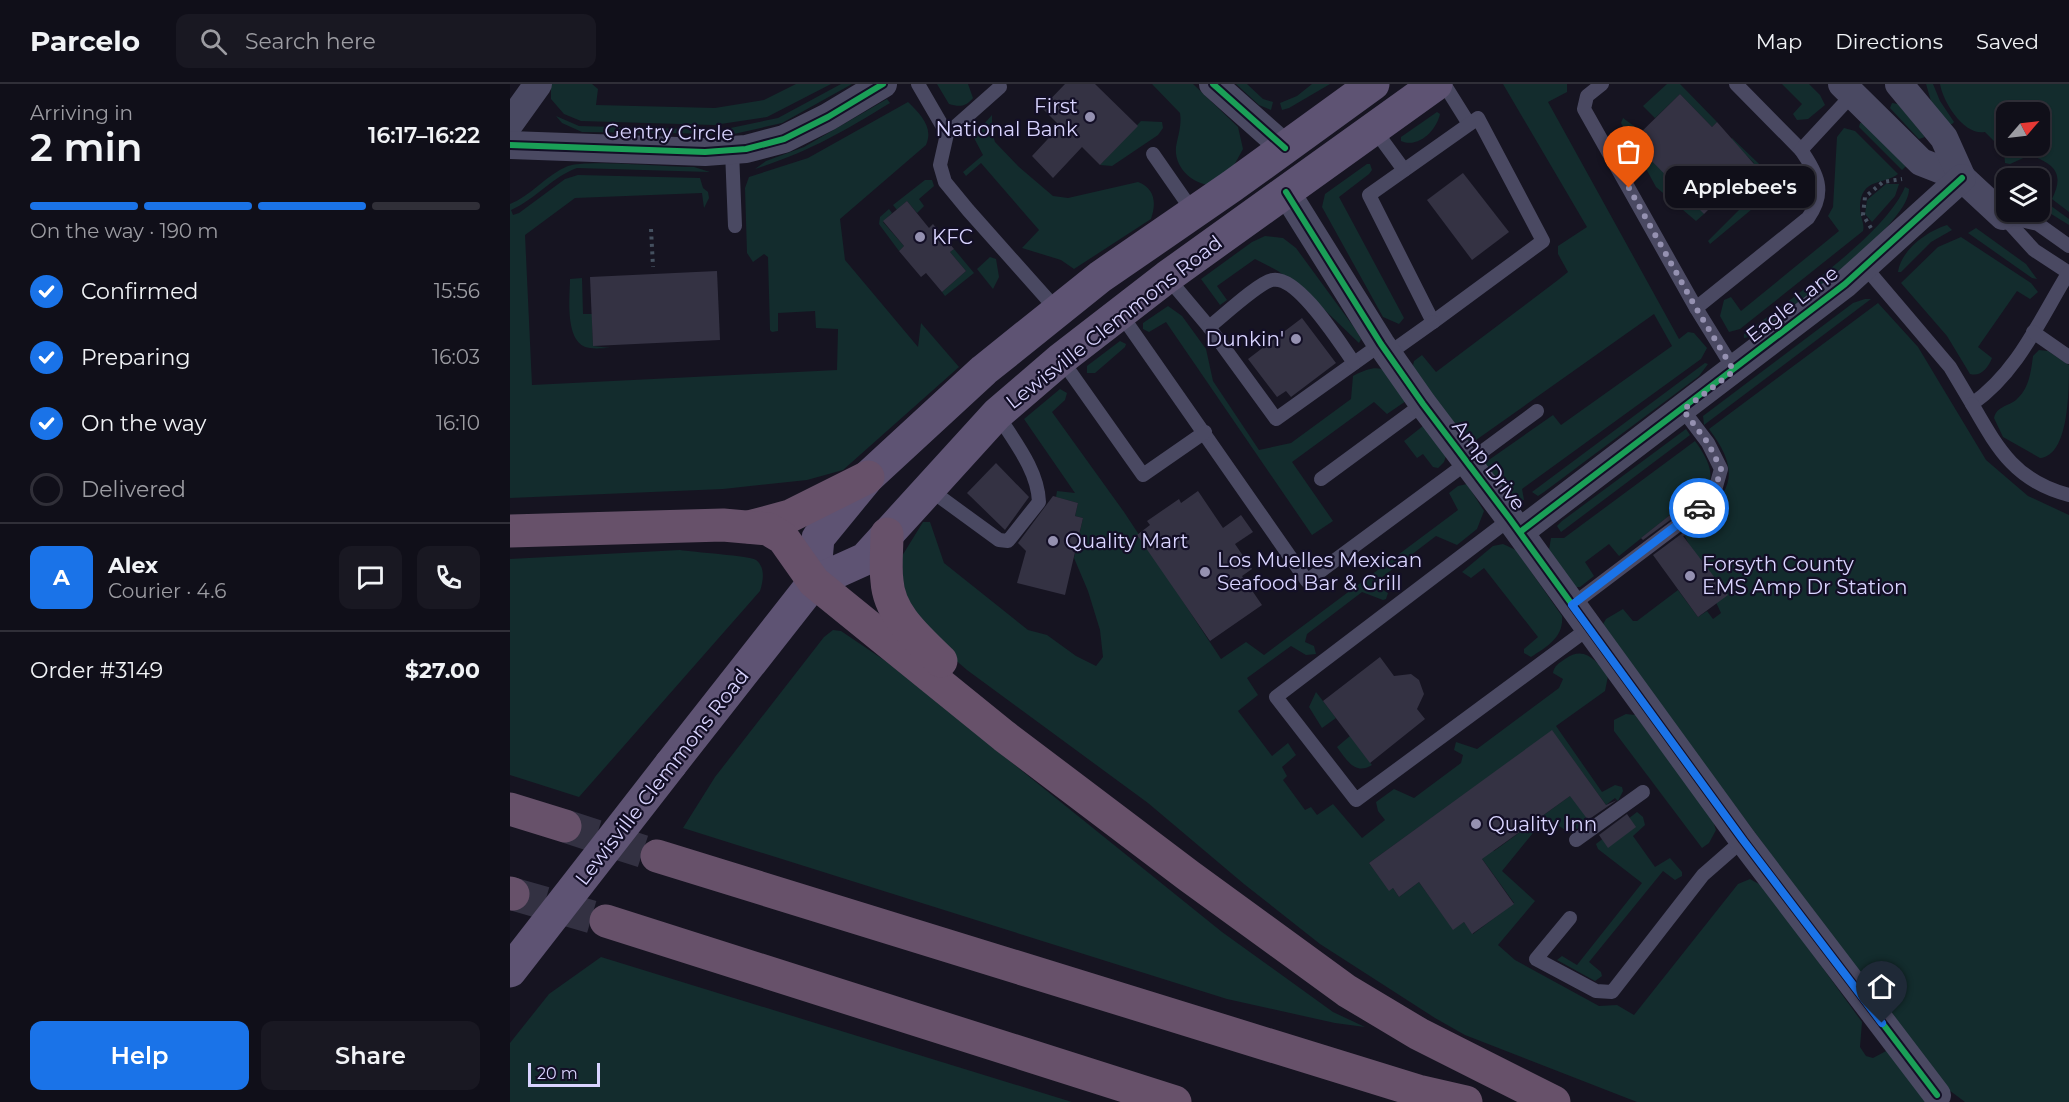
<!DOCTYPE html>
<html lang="en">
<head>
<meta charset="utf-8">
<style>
	:root { --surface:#100f19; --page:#191822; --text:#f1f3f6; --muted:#9c9ca2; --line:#302f38; --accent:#1a73e8 }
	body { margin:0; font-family:Montserrat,sans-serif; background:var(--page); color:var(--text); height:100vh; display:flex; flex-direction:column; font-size:22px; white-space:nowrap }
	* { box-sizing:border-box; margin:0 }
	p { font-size:20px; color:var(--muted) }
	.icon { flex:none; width:33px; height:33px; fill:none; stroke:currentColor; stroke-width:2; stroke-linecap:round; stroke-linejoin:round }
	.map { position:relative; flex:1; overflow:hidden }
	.side { display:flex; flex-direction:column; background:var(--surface); width:510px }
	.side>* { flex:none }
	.needle { width:39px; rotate:62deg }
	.controls { position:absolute; left:1486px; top:18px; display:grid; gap:12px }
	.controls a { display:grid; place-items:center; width:54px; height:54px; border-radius:12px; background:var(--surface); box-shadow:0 2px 4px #0004,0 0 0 2px var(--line); font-size:30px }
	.scale { position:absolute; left:18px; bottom:15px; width:72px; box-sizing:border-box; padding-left:6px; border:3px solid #d9d4ff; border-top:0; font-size:16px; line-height:21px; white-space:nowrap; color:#d9d4ff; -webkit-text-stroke:4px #130f26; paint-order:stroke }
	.pin { position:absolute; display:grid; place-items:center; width:51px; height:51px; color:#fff; margin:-62px -26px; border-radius:50% 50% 50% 0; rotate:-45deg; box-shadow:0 0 6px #0007 }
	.pin .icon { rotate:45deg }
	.courier { position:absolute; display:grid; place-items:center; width:60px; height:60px; margin:-30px; border:4px solid #1a73e8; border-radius:50%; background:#fff; color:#222; box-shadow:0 2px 8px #0007 }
	.bubble { position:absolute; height:42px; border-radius:12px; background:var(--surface); box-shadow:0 2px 4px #0004,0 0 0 2px var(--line); font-size:20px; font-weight:600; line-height:42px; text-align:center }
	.overview em { font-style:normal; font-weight:600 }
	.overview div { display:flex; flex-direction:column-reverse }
	.overview { display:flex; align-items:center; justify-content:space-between; height:102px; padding:0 30px }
	h1 { font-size:39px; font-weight:600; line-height:45px }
	.bar { display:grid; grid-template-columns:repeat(4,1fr); gap:9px 6px; align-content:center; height:72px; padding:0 30px }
	.bar i { height:8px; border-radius:4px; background:var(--line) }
	.bar .current { background:var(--accent) }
	.bar p { grid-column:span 4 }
	.line { display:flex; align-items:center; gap:15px; padding:0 30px; border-top:2px solid var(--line) }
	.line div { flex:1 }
	.round { display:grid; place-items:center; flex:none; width:63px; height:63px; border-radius:12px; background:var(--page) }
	ol { padding:0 30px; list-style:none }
	li { display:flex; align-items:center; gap:18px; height:66px }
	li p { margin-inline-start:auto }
	li .icon { padding:6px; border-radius:50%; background:var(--accent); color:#fff; stroke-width:4 }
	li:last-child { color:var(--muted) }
	li i { width:33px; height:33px; border:3px solid var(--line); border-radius:50% }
	.primary-button { display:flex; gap:12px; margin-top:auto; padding:12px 30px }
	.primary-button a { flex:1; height:69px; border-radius:12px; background:var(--accent); color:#fff; font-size:24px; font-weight:600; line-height:69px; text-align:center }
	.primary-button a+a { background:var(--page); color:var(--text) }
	header { display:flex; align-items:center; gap:36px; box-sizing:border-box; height:84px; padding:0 30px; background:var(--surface); border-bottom:2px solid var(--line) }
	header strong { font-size:28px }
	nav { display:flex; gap:33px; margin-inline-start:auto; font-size:21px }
	.search { width:420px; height:54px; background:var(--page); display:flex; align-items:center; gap:15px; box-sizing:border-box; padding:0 21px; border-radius:12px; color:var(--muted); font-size:22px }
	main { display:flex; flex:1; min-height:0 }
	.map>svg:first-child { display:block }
</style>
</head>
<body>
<header>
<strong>Parcelo</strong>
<div class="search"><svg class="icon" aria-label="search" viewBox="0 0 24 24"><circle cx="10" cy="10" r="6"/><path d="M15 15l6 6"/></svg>Search here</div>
<nav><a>Map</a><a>Directions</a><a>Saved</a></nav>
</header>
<main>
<section class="side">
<div class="overview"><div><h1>2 min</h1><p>Arriving in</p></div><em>16:17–16:22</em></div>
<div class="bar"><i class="current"></i><i class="current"></i><i class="current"></i><i></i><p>On the way · 190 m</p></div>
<ol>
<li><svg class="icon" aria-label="check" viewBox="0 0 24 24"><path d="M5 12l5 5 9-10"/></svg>Confirmed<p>15:56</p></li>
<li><svg class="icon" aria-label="check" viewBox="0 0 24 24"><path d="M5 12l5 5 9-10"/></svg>Preparing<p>16:03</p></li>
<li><svg class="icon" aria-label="check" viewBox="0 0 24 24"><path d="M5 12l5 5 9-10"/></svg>On the way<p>16:10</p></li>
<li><i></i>Delivered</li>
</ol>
<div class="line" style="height:108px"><b class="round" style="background:var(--accent);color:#fff">A</b><div><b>Alex</b><p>Courier · 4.6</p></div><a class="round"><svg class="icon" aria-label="chat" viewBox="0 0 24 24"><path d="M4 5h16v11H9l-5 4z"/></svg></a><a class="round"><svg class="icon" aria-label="phone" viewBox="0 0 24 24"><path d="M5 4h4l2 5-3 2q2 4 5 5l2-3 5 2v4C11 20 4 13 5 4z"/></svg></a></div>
<div class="line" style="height:78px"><div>Order #3149</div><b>$27.00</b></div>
<div class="primary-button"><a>Help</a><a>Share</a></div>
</section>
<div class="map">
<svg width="1559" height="1018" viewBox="0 0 1559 1018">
	<rect width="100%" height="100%" fill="#161421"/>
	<g fill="#132c2d" fill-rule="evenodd">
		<polygon points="41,0 82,0 88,5 86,21 205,24 254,16 286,0 321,0 257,33 204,41 71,37 54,30 41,15"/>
		<polygon points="331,0 342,0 272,39 224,50 72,48 52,39 46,32 69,42 211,46 268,34"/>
		<path d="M427 0H458L463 14C456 23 449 23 439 20Z"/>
		<path d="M642 0H683L728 43 733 65 723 83 698 101C680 98 664 82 666 63 668 51 672 41 670 29Z"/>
		<polygon points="726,0 737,0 753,15 763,18 761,26 749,21"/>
		<polygon points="802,0 820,0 779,24 772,26 770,19 787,12"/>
		<polygon points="993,0 1057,0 1057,8 1038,18 1169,255 1178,248 1184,249 1197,264 1191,275 1012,405 1014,416 1002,416 973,380 1043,331 1051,341 1162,262 1144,230 959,361 902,286 904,277 912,271 926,288 1048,196 1058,188 1048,170 1048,162 1077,143"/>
		<polygon points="1157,0 1170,0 1207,38 1202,43 1170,10 1145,34 1133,22"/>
		<polygon points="1272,0 1299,0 1310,11 1315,21 1298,35 1287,36 1283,30 1292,20"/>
		<polygon points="1416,0 1423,0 1430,17 1444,38 1442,40 1436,40 1421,17"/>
		<path d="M1430 0H1559V128L1542 115C1555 89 1544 80 1520 71L1500 80 1495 79 1494 67 1475 48C1454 52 1433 18 1430 0ZM1497 28H1530V62H1497Z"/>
		<path d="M377 15 380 19C333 48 298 68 245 85L256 77 294 63Z"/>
		<path d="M398 18C410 30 424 43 416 61L330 135 335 176 408 263 411 239 449 283 333 386 297 396 213 405 0 414V120C22 111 36 91 58 82 75 75 160 83 184 83L200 88 67 84C42 93 26 115 1 126L3 131 9 129 55 95 68 91 190 94 193 104 198 108 199 114 194 124 192 109 65 114 15 151 22 301 327 286 328 245 306 244 305 227 268 229V247L262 248 260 246 258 173 254 170 243 178 237 169 235 104 239 93 298 74Z"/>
		<polygon points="1382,19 1388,20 1415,53 1409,55 1380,24"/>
		<path d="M927 28 930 30C927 45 909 65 891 57V53Z"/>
		<path d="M482 31V49L485 58 509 83 543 112 558 114 628 98C646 105 646 120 641 135L564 185 551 176 512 164 529 146 471 79 456 92 453 88 473 71 463 52Z"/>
		<polygon points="1113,34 1132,48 1194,130 1186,137 1146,103 1111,39"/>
		<polygon points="631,37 652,38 653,44 648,51 602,82 590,81"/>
		<polygon points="1350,39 1355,39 1396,82 1392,86 1349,43"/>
		<path d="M1334 44 1345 47 1388 90C1375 101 1350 93 1350 124 1350 133 1355 140 1353 147L1230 245 1219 248 1210 232 1214 216 1221 213 1231 227 1329 147 1318 132 1323 123 1327 53Z"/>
		<polygon points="1222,54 1271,101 1200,160 1198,157 1242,113 1226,97 1244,79 1220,56"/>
		<polygon points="857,80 860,80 862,86 859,90 829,113 894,234 889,240 873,233 812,123 815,110"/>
		<polygon points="415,96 422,96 424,102 409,115 414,122 407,129 397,117 387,126 383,121"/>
		<polygon points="1376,100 1389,100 1385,112 1362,138 1355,130 1357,116"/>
		<path d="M1395 103 1399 105C1400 141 1275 229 1244 252L1234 254V250C1278 217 1375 151 1395 103Z"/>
		<polygon points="1530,114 1559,135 1559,141 1530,123"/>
		<polygon points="379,125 382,129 373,138 394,162 389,167 369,140 370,133"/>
		<path d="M1437 141 1442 146 1421 158 1391 188H1388C1391 166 1417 147 1437 141Z"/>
		<polygon points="1466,144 1516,180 1527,195 1522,194 1458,149"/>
		<polygon points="755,152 773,154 786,164 846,246 851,255 849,259 796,208 768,187 745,175 707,202 717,216 710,221 691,195 742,158"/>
		<path d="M1451 153 1521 199 1528 208 1520 215 1507 207 1468 263 1482 274C1478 284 1471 293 1460 290L1437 252 1391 199 1428 163Z"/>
		<polygon points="444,165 464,189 435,212 432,208 456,187 440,168"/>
		<polygon points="480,173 486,175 489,193 483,205 467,185"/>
		<path d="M72 194 73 230H82L83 262 100 264C94 264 86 265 80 264 54 261 60 213 60 195Z"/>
		<polygon points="1355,215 1361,215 1194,341 1193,332 1343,219"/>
		<path d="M1368 219 1408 263 1476 376 1518 412 1559 431V1018H1455L1431 1000 1092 542 1096 535 1113 525 1123 537H1127L1168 506 1188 533 1197 527 1203 535 1211 529 1173 448C1216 414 1237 395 1199 345Z"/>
		<path d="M658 222 672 232 696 265 703 297 749 366 781 359 841 315 843 292C878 274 877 290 896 317L877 330 864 318 782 378 823 437 802 451 656 238 639 248 633 245V239Z"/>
		<polygon points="610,257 616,260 615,263 585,289 577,289 577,282"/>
		<path d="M1529 266 1538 267 1559 281C1559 307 1559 372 1530 374L1493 353 1484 334C1487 322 1497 323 1506 316 1519 305 1521 288 1523 272Z"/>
		<polygon points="1195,279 1198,280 1189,292 1034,408 1028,412 1022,408"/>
		<path d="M550 305 557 309 555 316 542 328 614 428 711 575 736 558 754 571 948 426 939 409 948 402 957 400 974 427 967 445 947 461 926 452 863 500 878 509 876 515 873 516 852 508 797 550 795 558 804 562 806 570 796 571 781 562 737 594 748 611 728 627 762 672 778 659 786 671 772 683 777 692 773 696 795 726 801 723 807 731 823 720 852 754 875 736 868 727 866 718 884 705 904 714 951 679 953 671 944 666 946 658 967 665 1049 604 1053 595 1043 589C1044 582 1049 579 1055 575 1075 561 1086 577 1098 592L1095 607 1046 642 1092 708 1105 701 1112 703 1113 707 1108 717 1105 714 1096 721 1042 647 859 779 879 806 883 804 889 813 909 798 943 845 954 838 963 850 1004 819 962 761 984 767 1064 709 1087 728 1077 735 1080 740 1058 748 1036 733 992 787 1025 817 988 861 1005 876 1089 922 1107 921 1124 931 1228 800 1240 795 1254 803 1352 938 1350 963 1356 972 1363 974 1378 966 1421 1018H1127L955 951 925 934 810 860 734 800 638 719 457 586 420 554 393 514 392 472 413 438H420L434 479 518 546 537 551 566 572 586 582 593 573 590 546 578 507 564 474 573 434 565 432 568 419 546 413 547 407 565 409 514 335Z"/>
		<polygon points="913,342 936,372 934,378 928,384 923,383 913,370 907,374 894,357"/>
		<polygon points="1176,345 1180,351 1051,448 1047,442 1052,437"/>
		<path d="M1185 357C1215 398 1198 408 1163 435L1160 431 1109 472 1099 460 1075 478 1084 492 1070 503H1064L1039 466 1041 454H1054Z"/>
		<path d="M993 460 1006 466 1052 532C1054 553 1037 563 1021 573L1014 569V565L1028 553 974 484 961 494 952 488 983 462Z"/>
		<path d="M170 466C181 468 242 472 246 476 256 484 253 497 250 507L69 713 0 691V475Z"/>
		<polygon points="323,546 331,547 377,578 712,848 823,928 855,943 825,939 717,915 173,744 205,693 314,553"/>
		<polygon points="806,608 826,634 812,644 799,623"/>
		<polygon points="1116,630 1125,631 1202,734 1206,746 1199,759 1192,764 1104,647 1104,636"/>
		<path d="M840 652 862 681C845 692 836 675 827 663Z"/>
		<polygon points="1127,728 1133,733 1135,741 1123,752 1145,783 1160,774 1172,788 1172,792 1165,796 1153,787 1079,878 1091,888 1092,892 1085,897 1047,876 1052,872 1067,881 1132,799 1088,765 1086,760"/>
		<polygon points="91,873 562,1018 0,1018 0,959 39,910"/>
	</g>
	<g fill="#343243">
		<polygon points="555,0 585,0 628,42 590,81 572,63 543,94 522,72 550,42 532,24"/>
		<polygon points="1170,10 1202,43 1207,38 1244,80 1194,130 1122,57"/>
		<polygon points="953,89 999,148 962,176 917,116"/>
		<polygon points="397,117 419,144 423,140 444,165 440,168 456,187 432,208 416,189 411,193 389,167 394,162 373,137"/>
		<polygon points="207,187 210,256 83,262 80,193"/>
		<polygon points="792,234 826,279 781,313 776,307 767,313 738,275"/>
		<polygon points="486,379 519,413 495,446 457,409"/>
		<polygon points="688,407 713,444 731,431 743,448 725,460 742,485 732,492 752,521 700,557 627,451 640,441 637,437 669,415 671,419"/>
		<polygon points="543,412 568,419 565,432 573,434 555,511 507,499 516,467 508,459"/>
		<polygon points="1160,431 1163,434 1133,456 1131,454"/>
		<polygon points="1174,448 1176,451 1173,452 1218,511 1188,533 1143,471"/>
		<polygon points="870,573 884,592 901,590 909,596 914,610 907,625 915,635 860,679 813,617"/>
		<polygon points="1042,646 1096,721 1107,716 1078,736 1060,712 972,775 1004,820 962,850 954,838 943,846 909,798 889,813 883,804 879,807 859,779"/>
		<polygon points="1117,730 1126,743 1098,764 1089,751"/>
	</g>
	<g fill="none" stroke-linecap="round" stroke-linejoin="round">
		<g stroke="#333142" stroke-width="33" stroke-dasharray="33 16" stroke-linecap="butt">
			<polyline points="55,742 147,772"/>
			<polyline points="3,810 96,837"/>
		</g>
		<g stroke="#44505f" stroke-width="4" stroke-dasharray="3 4.5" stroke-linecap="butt">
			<polyline points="1361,144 1353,131 1355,113 1373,98 1392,95"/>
			<polyline points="141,145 143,183"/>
		</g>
		<g stroke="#4a4962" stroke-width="14">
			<polyline points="408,0 437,50"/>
			<polyline points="934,0 959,40"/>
			<polyline points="1092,0 1077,12 1074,25 1186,224"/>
			<polyline points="1226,0 1291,66"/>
			<polyline points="490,3 437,50 430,81 435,98 458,126 547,226"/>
			<polygon points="968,34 1033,157 923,238 859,111"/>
			<polyline points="864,45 894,86"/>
			<polyline points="222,67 225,142"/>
			<polyline points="643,70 684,129"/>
			<polyline points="1493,132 1524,166 1559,189"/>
			<polyline points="1493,132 1528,140 1559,162"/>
			<path d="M1355 183 1440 283 1462 320C1508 288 1530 235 1559 188"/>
			<polyline points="657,193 699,243 766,335 871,260"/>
			<polyline points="610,229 797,497 1027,327"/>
			<path d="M699 243C712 233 748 199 762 196 788 190 831 261 844 279"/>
			<polyline points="1523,248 1559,273"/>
			<polyline points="878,270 923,238"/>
			<polyline points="551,275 633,391 695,348"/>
			<path d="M1225 287 1186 224 1298 134C1317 108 1307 89 1291 66L1342 11"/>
			<path d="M1462 320C1488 365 1505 397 1559 411"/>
			<polyline points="811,395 913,320"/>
			<path d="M419 405 489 456 498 457 529 418C528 386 504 357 487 330"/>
			<polyline points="1000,435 766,613 846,716 1079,544"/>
			<polyline points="1062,521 1197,419 1205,406 1211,385 1198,359 1173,326"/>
			<polyline points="1066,756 1133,708"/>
			<polyline points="1060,834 1026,875 1086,907 1102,908 1193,791 1233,756"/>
		</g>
		<g stroke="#4a4962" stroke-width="28">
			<polyline points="703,0 775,64"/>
			<polyline points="1332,0 1411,78 1452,94 1493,132"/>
			<polyline points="1389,0 1434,54 1452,94"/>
			<polyline points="0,39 28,0"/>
			<polyline points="0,61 195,68 236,65 274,55 318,33 373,0"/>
			<polyline points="776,108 871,260 913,320 1000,435 1233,756 1427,1011"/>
			<polyline points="1010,448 1335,200 1452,94"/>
		</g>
		<g stroke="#5e5373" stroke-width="33">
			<polyline points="304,498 308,454 358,393 474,286 590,193 722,102 863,0"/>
			<polyline points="161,680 304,498 355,475 487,330 551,275 657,193 926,0"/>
		</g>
		<g stroke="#67516a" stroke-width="33">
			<polyline points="239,443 280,432 358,393"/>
			<polyline points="0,447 213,441 258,445 273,454 304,498 494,652 679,792 837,907 909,950 1044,1018"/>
			<path d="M377 450C377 465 375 482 377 497 379 531 409 555 431 577"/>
			<polyline points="0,725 55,742"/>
			<polyline points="147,772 908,1007 956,1018"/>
			<polyline points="0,809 3,810"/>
			<polyline points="96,837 665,1018"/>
		</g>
		<polyline stroke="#5e5373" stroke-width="33" points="0,887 161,680"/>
		<g stroke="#130f26" stroke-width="10">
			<g id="cycleway">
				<polyline points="703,0 775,64"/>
				<polyline points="0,61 195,68 236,65 274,55 318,33 373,0"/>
				<polyline points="776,108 871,260 913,320 1000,435 1233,756 1427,1011"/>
				<polyline points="1010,448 1335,200 1452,94"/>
			</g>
		</g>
		<use href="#cycleway" stroke="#1a9f57" stroke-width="6"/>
	</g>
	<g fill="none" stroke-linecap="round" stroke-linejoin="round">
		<polyline stroke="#9591b1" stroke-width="6" stroke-dasharray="0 10.8" points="1119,104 1186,224 1224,287 1173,326 1198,359 1211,385 1205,406 1189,424"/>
		<polyline stroke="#1a73e8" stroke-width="8" points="1189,424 1062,521 1233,756 1372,939"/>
	</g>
	<g fill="#9591b1" stroke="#130f26" stroke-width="2">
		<circle cx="580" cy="33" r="6"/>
		<circle cx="410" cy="153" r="6"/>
		<circle cx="786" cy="255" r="6"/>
		<circle cx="543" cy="457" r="6"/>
		<circle cx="695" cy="488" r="6"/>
		<circle cx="1180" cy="492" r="6"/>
		<circle cx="966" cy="740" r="6"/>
	</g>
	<g text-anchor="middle" stroke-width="4.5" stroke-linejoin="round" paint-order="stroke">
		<g font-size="20" fill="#d9d4ff" stroke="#130f26" text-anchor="start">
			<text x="568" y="29" text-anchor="end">First<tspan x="568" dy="23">National Bank</tspan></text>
			<text x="422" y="160">KFC</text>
			<text x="774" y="262" text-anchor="end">Dunkin'</text>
			<text x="555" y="464">Quality Mart</text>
			<text x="707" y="483">Los Muelles Mexican<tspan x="707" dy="23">Seafood Bar &amp; Grill</tspan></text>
			<text x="1192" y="487">Forsyth County<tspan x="1192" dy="23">EMS Amp Dr Station</tspan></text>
			<text x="978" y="747">Quality Inn</text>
		</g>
		<g font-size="20" fill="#d9d4ff" stroke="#130f26">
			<text transform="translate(159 48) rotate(1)" y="7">Gentry Circle</text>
			<text transform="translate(1282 220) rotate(-38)" y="7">Eagle Lane</text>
			<text transform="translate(604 238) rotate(-38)" y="7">Lewisville Clemmons Road</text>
			<text transform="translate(979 381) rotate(53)" y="7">Amp Drive</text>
			<text transform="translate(152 693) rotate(-52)" y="7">Lewisville Clemmons Road</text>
		</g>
	</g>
</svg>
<div class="controls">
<a><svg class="needle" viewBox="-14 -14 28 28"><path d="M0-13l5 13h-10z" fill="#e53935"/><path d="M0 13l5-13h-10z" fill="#9c9ca2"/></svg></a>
<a><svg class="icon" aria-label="layers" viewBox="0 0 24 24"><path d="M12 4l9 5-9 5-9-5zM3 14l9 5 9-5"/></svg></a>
</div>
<div class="scale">20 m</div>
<div class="pin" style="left:1119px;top:104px;background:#ea580c"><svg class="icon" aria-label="bag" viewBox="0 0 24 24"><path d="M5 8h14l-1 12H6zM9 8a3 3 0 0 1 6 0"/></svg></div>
<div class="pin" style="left:1372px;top:939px;background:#1f2937"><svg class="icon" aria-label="home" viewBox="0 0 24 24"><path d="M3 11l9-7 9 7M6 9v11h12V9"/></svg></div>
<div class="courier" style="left:1189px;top:424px"><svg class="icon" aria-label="car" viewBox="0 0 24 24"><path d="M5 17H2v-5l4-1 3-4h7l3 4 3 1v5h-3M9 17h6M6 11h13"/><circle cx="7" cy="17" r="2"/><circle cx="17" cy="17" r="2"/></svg></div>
<div class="bubble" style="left:1155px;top:82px;width:150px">Applebee's</div>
</div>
</main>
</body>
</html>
